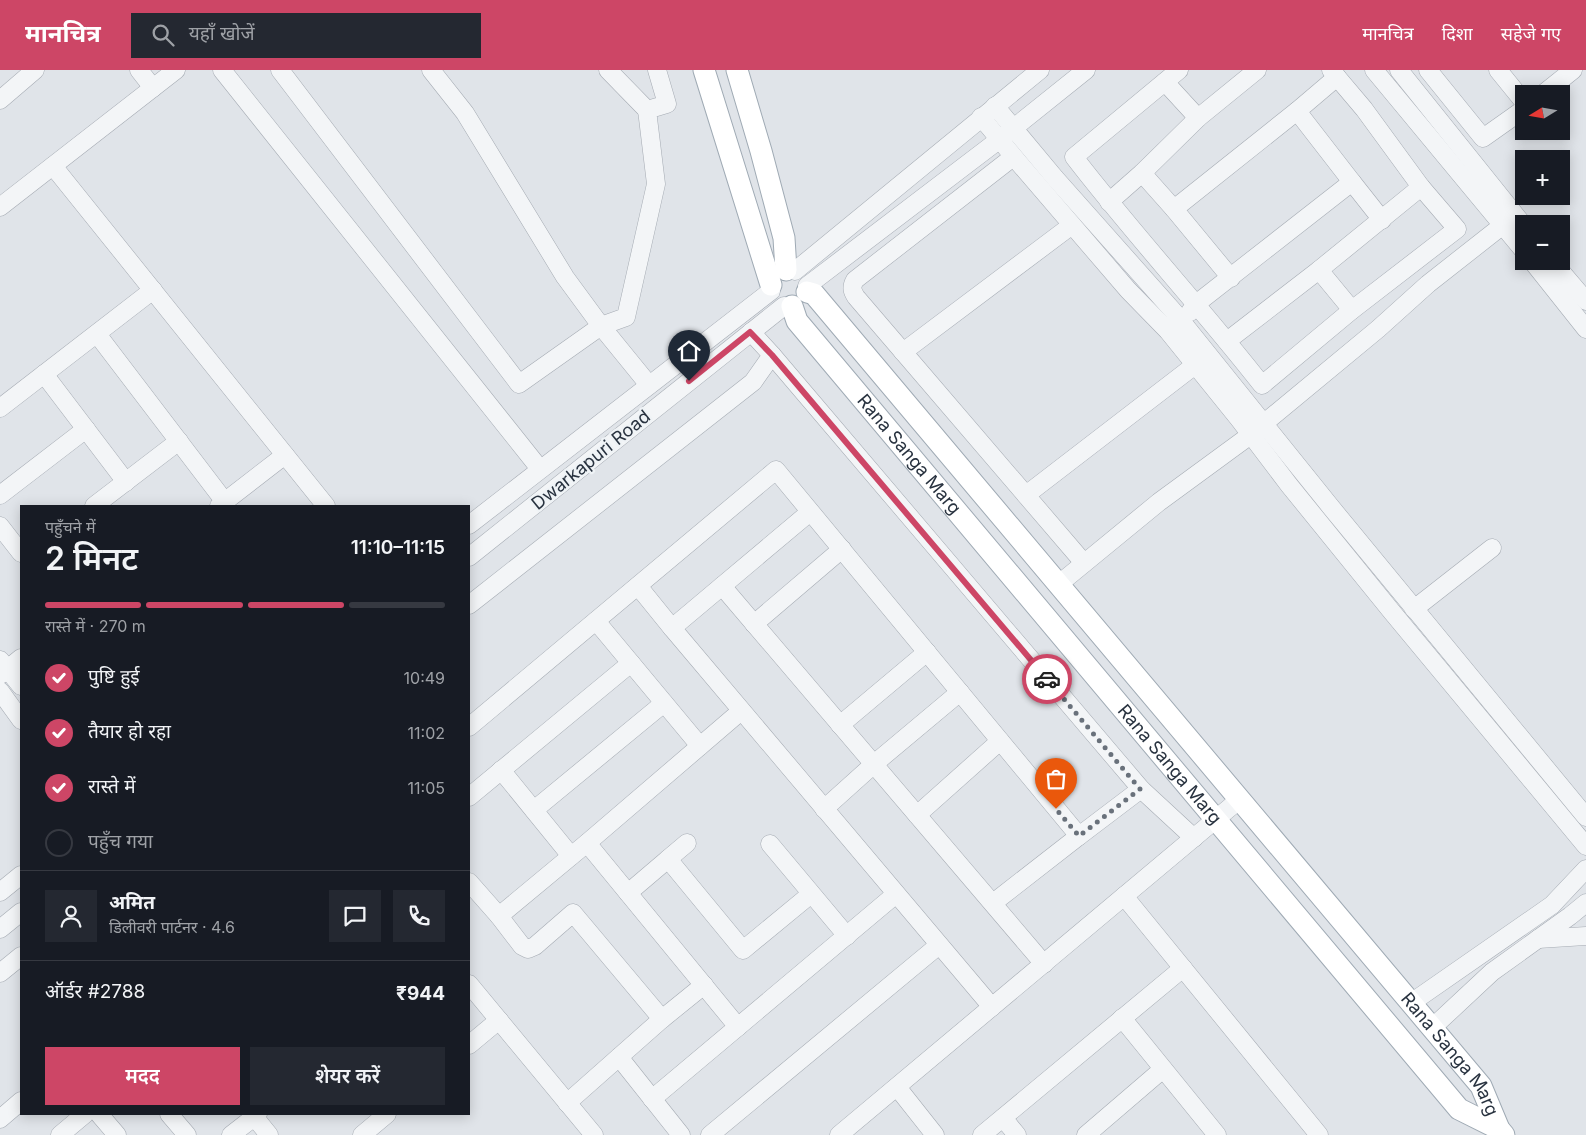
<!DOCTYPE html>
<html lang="hi">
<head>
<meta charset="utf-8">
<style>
	:root { --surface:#171b24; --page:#242831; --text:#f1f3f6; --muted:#9ea1a6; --line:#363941; --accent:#cd4666 }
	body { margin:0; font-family:Inter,"Noto Sans Devanagari",sans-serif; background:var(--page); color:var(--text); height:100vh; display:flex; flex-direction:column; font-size:19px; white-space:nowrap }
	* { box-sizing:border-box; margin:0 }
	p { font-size:16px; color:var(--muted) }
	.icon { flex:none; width:28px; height:28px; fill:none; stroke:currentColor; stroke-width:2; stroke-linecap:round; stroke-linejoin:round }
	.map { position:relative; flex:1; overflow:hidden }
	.side { position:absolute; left:20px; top:435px; width:450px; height:610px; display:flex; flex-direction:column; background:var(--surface); border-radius:0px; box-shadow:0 2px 12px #0003 }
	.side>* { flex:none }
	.needle { width:32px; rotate:259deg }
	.buttons { position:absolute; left:1515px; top:15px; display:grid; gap:10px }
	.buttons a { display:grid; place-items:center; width:55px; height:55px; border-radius:0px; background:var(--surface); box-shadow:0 2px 12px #0003; font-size:25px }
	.pin { position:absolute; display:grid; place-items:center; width:42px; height:42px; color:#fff; margin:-51px -21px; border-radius:50% 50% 50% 0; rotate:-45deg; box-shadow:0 0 5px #0007 }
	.pin .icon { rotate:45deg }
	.courier { position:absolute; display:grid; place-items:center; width:50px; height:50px; margin:-25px; border:4px solid #cd4666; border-radius:50%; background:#fff; color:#222; box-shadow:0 1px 6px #0007 }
	.head em { font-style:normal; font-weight:600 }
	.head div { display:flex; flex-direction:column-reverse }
	.head { display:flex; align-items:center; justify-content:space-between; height:85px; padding:0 25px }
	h1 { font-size:32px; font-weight:600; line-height:38px }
	.bar { display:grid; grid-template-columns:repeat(4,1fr); gap:8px 5px; align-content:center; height:60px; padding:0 25px }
	.bar i { height:6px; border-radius:4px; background:var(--line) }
	.bar .on { background:var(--accent) }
	.bar p { grid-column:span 4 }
	.line { display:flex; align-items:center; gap:12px; padding:0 25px; border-top:1px solid var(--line) }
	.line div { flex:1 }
	.round { display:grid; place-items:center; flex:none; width:52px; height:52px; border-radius:0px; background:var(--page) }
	ol { padding:0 25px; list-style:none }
	li { display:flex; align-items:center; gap:15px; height:55px }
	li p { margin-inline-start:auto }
	li .icon { padding:5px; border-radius:50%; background:var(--accent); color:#fff; stroke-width:4 }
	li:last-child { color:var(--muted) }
	li i { width:28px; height:28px; border:2px solid var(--line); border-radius:50% }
	.cta { display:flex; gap:10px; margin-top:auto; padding:10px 25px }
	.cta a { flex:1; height:58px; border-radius:0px; background:var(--accent); color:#fff; font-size:20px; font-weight:600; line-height:58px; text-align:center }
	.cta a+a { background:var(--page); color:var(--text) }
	header { display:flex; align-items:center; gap:30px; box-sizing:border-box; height:70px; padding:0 25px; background:var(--accent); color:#fff }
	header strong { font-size:24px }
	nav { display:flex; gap:28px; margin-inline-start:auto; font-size:18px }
	.search { width:350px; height:45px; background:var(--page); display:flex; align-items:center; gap:12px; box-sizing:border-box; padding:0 18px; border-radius:0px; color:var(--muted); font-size:19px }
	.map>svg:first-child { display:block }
</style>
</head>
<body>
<header>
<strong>मानचित्र</strong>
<div class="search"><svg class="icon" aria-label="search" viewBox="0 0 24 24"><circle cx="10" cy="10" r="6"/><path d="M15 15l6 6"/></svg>यहाँ खोजें</div>
<nav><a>मानचित्र</a><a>दिशा</a><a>सहेजे गए</a></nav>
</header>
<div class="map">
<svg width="1586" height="1065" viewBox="0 0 1586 1065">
	<rect width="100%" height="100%" fill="#e0e4e9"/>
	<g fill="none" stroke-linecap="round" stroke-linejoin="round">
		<g stroke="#a5abb3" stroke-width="19">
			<g id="minor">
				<polyline points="139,0 153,18"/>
				<polyline points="222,0 540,399"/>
				<polyline points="280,0 519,314 601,256 626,247 656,114 647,40 667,34 657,0"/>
				<polyline points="431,0 465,43 565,207 601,256 649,315"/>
				<polyline points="608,0 647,40"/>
				<path d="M1179 0 1074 87C1134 165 1201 237 1262 315L1352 240 1457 159 1421 117 1364 39 1331 0"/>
				<polyline points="1374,0 1524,181"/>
				<polyline points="1399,0 1524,156"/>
				<polyline points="1428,0 1483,68 1524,39"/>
				<polyline points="1498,0 1524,32"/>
				<polyline points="1165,12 1198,48"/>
				<polyline points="1543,24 1573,0"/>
				<polyline points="0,30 35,0"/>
				<polyline points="995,36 1055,108 1174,242 1330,436 1586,747"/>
				<polyline points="1297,41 1337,7"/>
				<polyline points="981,47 1019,93 1128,220 1168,261 1239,349 1289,415 1392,542 1586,776"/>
				<path d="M1013 87 855 210C851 217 852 221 856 227L1084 493"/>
				<polyline points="53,96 326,436"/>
				<polyline points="1142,103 1174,139"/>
				<polyline points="1352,112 1382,150"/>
				<polyline points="1109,132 1142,103 1198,48 1257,0"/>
				<polyline points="0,137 176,0"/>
				<polyline points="1532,191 1586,259"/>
				<polyline points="1552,191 1586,231"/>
				<polyline points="1319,200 1352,240"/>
				<polyline points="795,201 1040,0"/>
				<polyline points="807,216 1000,69 1086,0"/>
				<polyline points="1190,242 1196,234 1352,112 1297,41 1174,139 1231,208"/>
				<polyline points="97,264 225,432"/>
				<polyline points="1227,271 1319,200 1421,117"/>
				<polyline points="903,282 1072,155"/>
				<polyline points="772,285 1141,719 1194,768"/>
				<polyline points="44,304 126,412"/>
				<polyline points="0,338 153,220"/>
				<polyline points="0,425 86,359"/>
				<polyline points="1026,425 1195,295"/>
				<polyline points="94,436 179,371"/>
				<polyline points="219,436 285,385"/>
				<polyline points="469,455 771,221"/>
				<polyline points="0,456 21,483"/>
				<polyline points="469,487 784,236"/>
				<polyline points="1059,514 1159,432 1245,369 1378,259 1428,214 1503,155"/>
				<polyline points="638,516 672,558"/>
				<polyline points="722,516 810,442"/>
				<polyline points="469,535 753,312 772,285 751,262"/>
				<polyline points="1414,539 1492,478"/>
				<polyline points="596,551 700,676"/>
				<polyline points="754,554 842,479"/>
				<polyline points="0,590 21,616"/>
				<polyline points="0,605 21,588"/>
				<polyline points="0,621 21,650"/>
				<polyline points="840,655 927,582"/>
				<polyline points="469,657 776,400 1079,766 993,833"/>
				<polyline points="501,700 571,786"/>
				<polyline points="469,727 631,593"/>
				<polyline points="824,739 874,694 960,622"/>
				<polyline points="534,740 664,633"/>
				<polyline points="917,745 1000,671"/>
				<polyline points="1079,766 1141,719"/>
				<polyline points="587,773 738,957"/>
				<polyline points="770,774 847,866"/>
				<polyline points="668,789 687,773"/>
				<polyline points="469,812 499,846 587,773 741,641"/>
				<polyline points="0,822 21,805"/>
				<polyline points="628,823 668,789 743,880 811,824"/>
				<polyline points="1124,826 1319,1065"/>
				<polyline points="499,846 522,876 528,879 535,876 573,843 662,949"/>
				<polyline points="0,859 21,842"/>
				<polyline points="1538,869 1586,866"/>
				<polyline points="0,903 21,886"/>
				<polyline points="469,914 594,1065"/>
				<polyline points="1411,933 1552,835 1586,799"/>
				<polyline points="992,937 672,558 722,516 1044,894"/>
				<polyline points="1122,948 1217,1065"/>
				<polyline points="1432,958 1492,902 1570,846 1586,833"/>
				<polyline points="469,975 499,950"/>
				<polyline points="619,987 662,949 704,915"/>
				<polyline points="897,1017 935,1065"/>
				<polyline points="652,1029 896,824"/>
				<polyline points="567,1033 619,987 681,1065"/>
				<polyline points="99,1044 117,1065"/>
				<polyline points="169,1044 187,1065"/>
				<polyline points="252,1044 269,1065"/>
				<polyline points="1003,1048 1017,1065"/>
				<polyline points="0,1049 21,1031"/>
				<polyline points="60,1065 85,1044"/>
				<polyline points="231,1065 258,1044"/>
				<polyline points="362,1065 387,1044"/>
				<polyline points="710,1065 939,875"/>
				<polyline points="839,1065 1240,729"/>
				<polyline points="982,1065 1183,898"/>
				<polyline points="1086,1065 1163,999"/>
			</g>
		</g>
		<g stroke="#9faab4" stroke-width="23">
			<g id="major">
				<polyline points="704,0 771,215"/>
				<polyline points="737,0 761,81 784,168 786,200"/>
				<path id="s1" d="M807 222 814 224 1481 1016 1499 1059 1504 1065"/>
				<path id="s2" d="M792 236 797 251 1459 1039 1499 1059"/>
			</g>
		</g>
		<use href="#minor" stroke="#f3f5f7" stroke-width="18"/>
		<use href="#major" stroke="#fff" stroke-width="21"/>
	</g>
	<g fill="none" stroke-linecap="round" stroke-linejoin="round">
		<polyline stroke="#69717b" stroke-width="5" stroke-dasharray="0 9" points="1047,609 1140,719 1079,766 1056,739"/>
		<polyline stroke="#cd4666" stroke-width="6" points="689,311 750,262 772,285 1047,609"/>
	</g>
	<g text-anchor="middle" stroke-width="4.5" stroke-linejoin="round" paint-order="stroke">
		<g font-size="18" fill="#293340" stroke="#eff3f6">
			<text dy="6" stroke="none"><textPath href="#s2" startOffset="190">Rana Sanga Marg</textPath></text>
			<text transform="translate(591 390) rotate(-39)" y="6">Dwarkapuri Road</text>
			<text dy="6" stroke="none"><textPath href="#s2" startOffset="595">Rana Sanga Marg</textPath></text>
			<text dy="6" stroke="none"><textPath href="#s1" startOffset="999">Rana Sanga Marg</textPath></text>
		</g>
	</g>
</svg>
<div class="buttons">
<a><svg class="needle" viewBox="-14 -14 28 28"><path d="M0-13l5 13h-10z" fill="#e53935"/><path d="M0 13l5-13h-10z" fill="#9ea1a6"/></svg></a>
<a>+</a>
<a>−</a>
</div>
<div class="pin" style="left:1056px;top:739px;background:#ea580c"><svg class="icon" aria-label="bag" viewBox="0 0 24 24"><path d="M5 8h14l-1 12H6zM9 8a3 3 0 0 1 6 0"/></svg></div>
<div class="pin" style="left:689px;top:311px;background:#1f2937"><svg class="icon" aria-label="home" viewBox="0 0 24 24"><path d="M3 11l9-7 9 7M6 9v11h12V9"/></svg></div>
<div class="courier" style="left:1047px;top:609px"><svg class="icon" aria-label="car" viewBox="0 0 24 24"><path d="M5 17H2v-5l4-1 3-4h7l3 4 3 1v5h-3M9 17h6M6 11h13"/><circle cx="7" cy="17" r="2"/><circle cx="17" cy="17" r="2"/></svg></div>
<section class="side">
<div class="head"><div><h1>2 मिनट</h1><p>पहुँचने में</p></div><em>11:10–11:15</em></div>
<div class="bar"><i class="on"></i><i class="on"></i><i class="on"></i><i></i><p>रास्ते में · 270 m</p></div>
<ol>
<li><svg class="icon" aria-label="check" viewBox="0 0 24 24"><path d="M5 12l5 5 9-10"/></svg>पुष्टि हुई<p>10:49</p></li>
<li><svg class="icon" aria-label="check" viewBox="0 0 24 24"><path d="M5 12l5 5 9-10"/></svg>तैयार हो रहा<p>11:02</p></li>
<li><svg class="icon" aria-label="check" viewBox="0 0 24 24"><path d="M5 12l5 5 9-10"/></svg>रास्ते में<p>11:05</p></li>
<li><i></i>पहुँच गया</li>
</ol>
<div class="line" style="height:90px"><a class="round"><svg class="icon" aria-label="person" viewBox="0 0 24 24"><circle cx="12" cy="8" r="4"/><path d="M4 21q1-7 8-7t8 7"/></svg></a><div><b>अमित</b><p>डिलीवरी पार्टनर · 4.6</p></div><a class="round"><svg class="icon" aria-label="chat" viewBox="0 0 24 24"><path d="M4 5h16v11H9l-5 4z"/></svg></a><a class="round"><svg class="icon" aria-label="phone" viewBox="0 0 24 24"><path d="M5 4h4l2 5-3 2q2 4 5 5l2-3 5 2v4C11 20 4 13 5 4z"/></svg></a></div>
<div class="line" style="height:65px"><div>ऑर्डर #2788</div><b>₹944</b></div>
<div class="cta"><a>मदद</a><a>शेयर करें</a></div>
</section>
</div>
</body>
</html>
